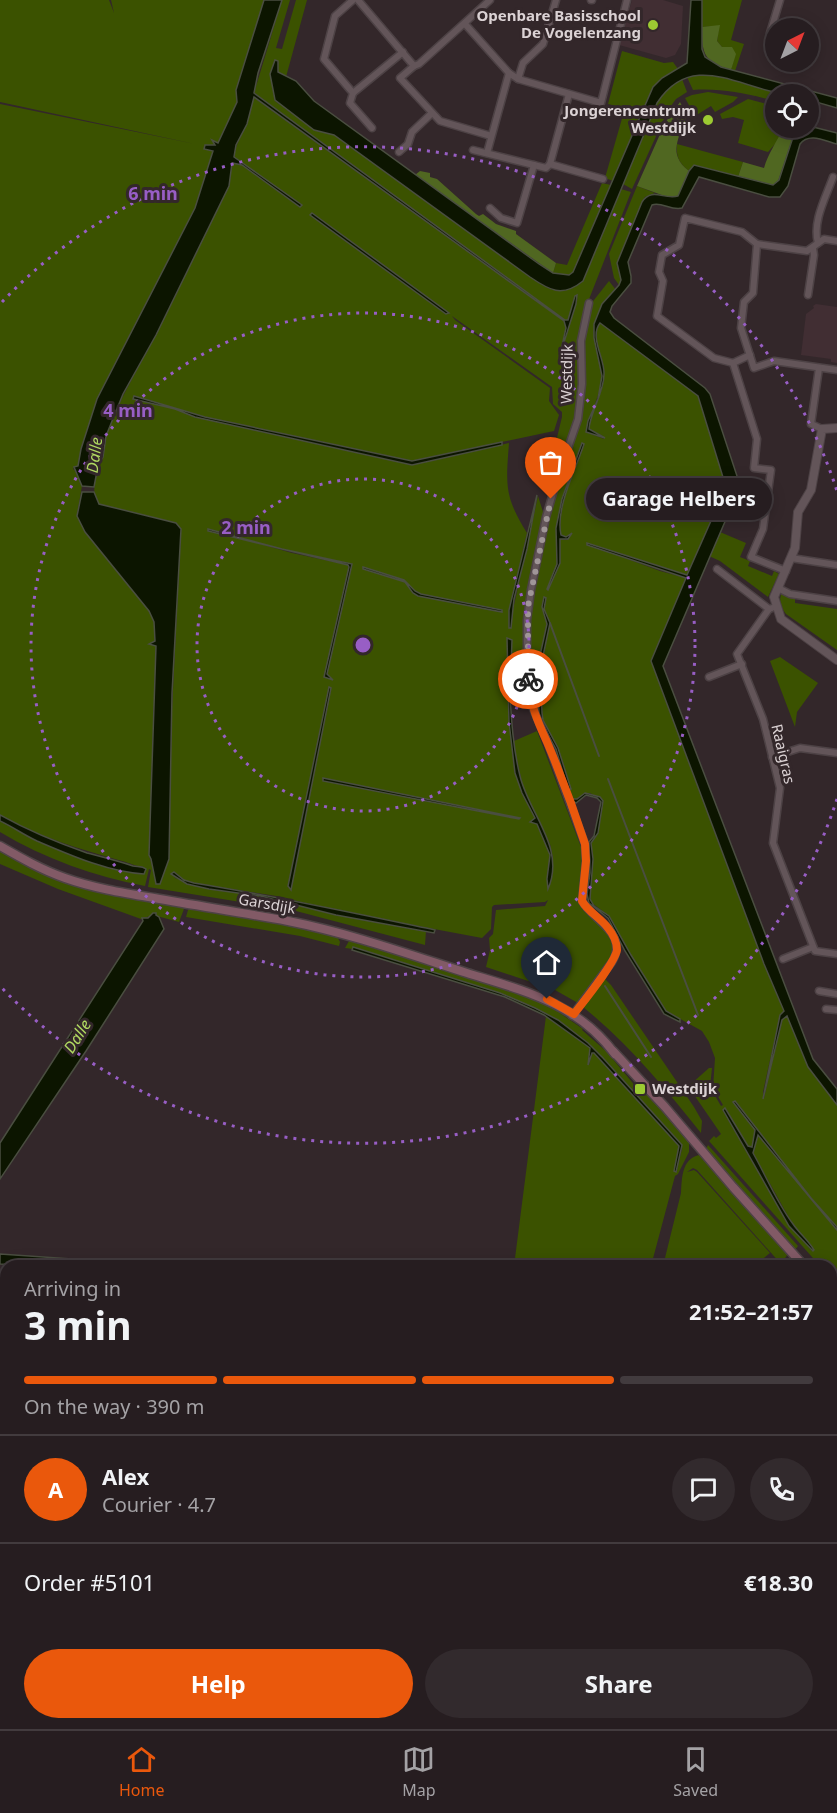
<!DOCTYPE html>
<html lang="en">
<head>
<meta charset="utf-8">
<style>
	:root { --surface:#261d20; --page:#322a2d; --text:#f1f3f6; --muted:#a4a2a5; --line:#423b3e; --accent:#ea580c }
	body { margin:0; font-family:"Noto Sans",sans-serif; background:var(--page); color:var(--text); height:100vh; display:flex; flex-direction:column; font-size:22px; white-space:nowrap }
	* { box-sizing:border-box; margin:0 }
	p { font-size:20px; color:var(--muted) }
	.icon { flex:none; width:33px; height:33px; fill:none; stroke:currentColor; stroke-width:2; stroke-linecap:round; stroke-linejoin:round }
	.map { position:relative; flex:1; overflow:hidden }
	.panel { position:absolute; left:0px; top:1260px; width:837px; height:470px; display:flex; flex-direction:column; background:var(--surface); border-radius:18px 18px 0 0; box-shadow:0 3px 15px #0003,0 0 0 2px var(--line) }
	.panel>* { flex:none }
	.needle { width:39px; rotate:42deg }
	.controls { position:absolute; left:765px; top:18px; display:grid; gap:12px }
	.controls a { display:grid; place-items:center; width:54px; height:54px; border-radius:50%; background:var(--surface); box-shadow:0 3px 15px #0003,0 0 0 2px var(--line); font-size:30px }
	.pin { position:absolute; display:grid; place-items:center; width:51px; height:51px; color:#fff; margin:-62px -26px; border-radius:50% 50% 50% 0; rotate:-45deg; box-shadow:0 0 6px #0007 }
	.pin .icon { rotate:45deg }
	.courier { position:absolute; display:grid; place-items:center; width:60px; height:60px; margin:-30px; border:4px solid #ea580c; border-radius:50%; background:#fff; color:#222; box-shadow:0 2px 8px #0007 }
	.bubble { position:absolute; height:42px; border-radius:21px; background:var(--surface); box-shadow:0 3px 15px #0003,0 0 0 2px var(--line); font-size:20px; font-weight:700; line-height:42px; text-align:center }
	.head em { font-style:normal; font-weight:700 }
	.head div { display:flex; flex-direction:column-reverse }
	.head { display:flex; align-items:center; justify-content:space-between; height:102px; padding:0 24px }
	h1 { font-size:39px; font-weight:700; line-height:45px }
	.bar { display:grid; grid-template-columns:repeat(4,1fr); gap:9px 6px; align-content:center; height:72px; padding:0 24px }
	.bar i { height:8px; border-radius:4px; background:var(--line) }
	.bar .selected { background:var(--accent) }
	.bar p { grid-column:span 4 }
	.line { display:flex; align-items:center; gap:15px; padding:0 24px; border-top:2px solid var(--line) }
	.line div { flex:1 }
	.round { display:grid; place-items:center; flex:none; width:63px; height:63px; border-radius:32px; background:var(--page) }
	.primary-button { display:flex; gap:12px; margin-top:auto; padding:12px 24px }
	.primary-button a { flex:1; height:69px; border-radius:36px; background:var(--accent); color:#fff; font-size:24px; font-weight:700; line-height:69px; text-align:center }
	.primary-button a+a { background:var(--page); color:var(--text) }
	.tabs { display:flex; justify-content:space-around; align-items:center; height:84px; border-top:2px solid var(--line); background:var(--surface); font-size:16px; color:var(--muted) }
	.tabs a { display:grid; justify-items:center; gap:3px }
	.tabs .selected { color:var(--accent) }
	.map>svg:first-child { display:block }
</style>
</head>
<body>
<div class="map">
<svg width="837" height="1729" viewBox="0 0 837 1729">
	<rect width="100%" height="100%" fill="#33272a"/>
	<g fill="#412e33">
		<polygon points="632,0 663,0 683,6 681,44 675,55 666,58 619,45"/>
		<polygon points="816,304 837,307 837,363 831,362 831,359 801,355 806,314 814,308 813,306"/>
	</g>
	<g fill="#3b5200" fill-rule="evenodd">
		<path d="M0 0H109L114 13 111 0H264L236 90 237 102 218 144 214 146 205 145 204 149 213 151 195 208 97 399 81 449 78 466 74 467 73 469 77 472 82 486 77 515 85 532 149 611 154 622 156 646 149 855 157 884 171 730 181 529 176 523 99 504C88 490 99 471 103 456 105 449 104 441 107 434 119 399 139 367 156 335 181 286 204 235 229 186L232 162 242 165 300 207 302 205 233 157C239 136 250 119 253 97L564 321 566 328 559 355 578 297 568 320H565L254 93 282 0H290L276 48 282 49 296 0H307L286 77 278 72V61H275L270 74 275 101 314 130 334 135 530 277 583 281 621 189 631 192 586 307 579 342V409L553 483 541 488 551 462 562 417V412L553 404 552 387 452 316 455 320 550 388 549 401 559 415 554 431 412 461 205 417 134 396V399L175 409 195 417 412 465 509 443C506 485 504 496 527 533L509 610V628L538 496 544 515 535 562 526 667 511 668 512 650 507 639 509 722 515 773 534 814C536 828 548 840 550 854 551 865 549 878 549 888L553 858 550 844 523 787 514 747V741L537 731 581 847 583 859 579 897C589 908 615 932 615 947 615 962 588 991 578 1003L555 990 486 967 490 950 489 938 493 934 496 910 545 906 548 900 545 902 494 905 492 907 491 929 482 938 322 908 283 897 194 883 184 880 174 872 175 878 209 889 260 896 336 915 426 931 425 945 296 911 148 887 151 870 149 869 145 886C94 876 45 859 0 832V821L36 840 74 855 100 865 135 873 144 867C135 866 130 863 122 861 79 849 39 837 0 815V104L195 144 0 102ZM208 529 282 549 352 564 327 674 328 677 333 679 324 677 349 567 348 565 292 553ZM329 688H331L290 889 288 886Z"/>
		<polygon points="702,0 742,0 731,40 744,44 735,71 731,70 735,54 722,47 717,41 719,26 702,27"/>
		<polygon points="622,51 664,63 673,62 678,69 662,78 647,100 613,181 605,178 625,108 608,104"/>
		<path d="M698 74H709L785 94H776L775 101C748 94 722 88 693 90L687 77Z"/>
		<polygon points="682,79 687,92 676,99 668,110 632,189 623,184 657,103 665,90"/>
		<polygon points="708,92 738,97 733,102 715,112 711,106 695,116 685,98 692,95"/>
		<polygon points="748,99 775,106 776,128 783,128 776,143 768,152 738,143 744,120 733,117 722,119 720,114"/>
		<path d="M677 144 743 162 738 177 694 165 689 171C679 163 676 157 677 144Z"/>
		<polygon points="602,183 611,185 573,272 570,275 553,273 556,263 567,265"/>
		<polygon points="637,186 655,193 645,197 642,202 618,263 621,280 619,285 614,278 609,254"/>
		<path d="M609 281 616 290C599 306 589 323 596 347 598 356 602 366 602 375 601 395 590 412 586 432L604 439 603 436 589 429C590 411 604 394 604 374 605 358 589 337 600 323L698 396 726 487 687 575 587 544 660 571 686 578 651 661 764 964 784 1012 780 1015 763 1092 764 1098 782 1020 784 1016H787L808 1067 837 1105V1227L811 1198 735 1101 734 1102 755 1130 752 1147 748 1146 726 1109 789 1226 812 1251 814 1249 793 1225 753 1153 758 1135 837 1230V1274L823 1259 821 1262 824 1266H820L709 1141 714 1136 716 1138 721 1134 690 1089 691 1084 709 1068H712L710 1087 721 1106 723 1105 713 1088 715 1058 709 1042 702 1031 666 1011 631 955 609 916 592 903 589 895 593 859 591 843 596 837 603 801 590 793H585L577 799 572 800 558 748 543 720 542 713 540 670 550 624 544 609 546 598 542 607 547 621 540 657 539 714H535L529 670 530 605 550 512 582 410 584 390 582 341 590 305ZM582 443 584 444C575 469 556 509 561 535L566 537 570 535 567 540 560 539V563L548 590 557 564 556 528 562 499Z"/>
		<polygon points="720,532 746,543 740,557 750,561 748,566 772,576 774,571 779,574 768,597 720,561 709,556"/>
		<path d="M782 592 795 598V603L837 609V650L786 614C781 607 778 601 782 592Z"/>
		<polygon points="780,657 818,683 797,712 795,727 770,661"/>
		<polygon points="0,850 38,870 182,906 184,909 179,922 153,915 141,919 58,889 0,864"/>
		<polygon points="193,908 283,924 337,936 340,942 339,946 300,936 186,917 188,910"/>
		<polygon points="349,941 485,981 529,997 557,1011 583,1029 582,1030 607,1052 641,1093 643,1092 663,1109 689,1141 689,1152 678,1174 675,1176 651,1266 514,1266 546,1016 590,1048 588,1063 589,1065 592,1053 596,1054 679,1146 674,1171 676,1172 682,1149 588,1043 558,1021 500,993 361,950 345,948"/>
		<path d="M605 979 611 985 694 1107 702 1121 701 1133C665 1088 628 1043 583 1007L601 980Z"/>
		<polygon points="708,1145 798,1246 795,1250 706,1149"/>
		<path d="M699 1155 788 1254 781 1264 697 1170 693 1168 687 1172 694 1170 697 1172 770 1253 754 1266H663L681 1193C682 1180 681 1159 699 1155Z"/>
	</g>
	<g fill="#506721">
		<path d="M720 25 717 41 722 47H732L736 54 731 70C703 61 702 54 702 27Z"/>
		<path d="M680 102 687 116C679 138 667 154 689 171L678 196 670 198 637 186 665 123Z"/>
		<path d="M783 128H796L777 184 769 185 738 177 743 162 764 168C768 153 777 142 783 128Z"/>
		<polygon points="420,171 430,173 430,177 437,179 476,214 479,216 483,214 496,224 516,231 516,234 556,263 553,273 415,175"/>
	</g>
	<g fill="#0c1500" stroke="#4a4e40" stroke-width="1.5">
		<polygon points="264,0 282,0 258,73 254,93 565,320 568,320 575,296 577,295 576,304 560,355 566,328 564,321 254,97 247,124 236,145 234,157 302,205 300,207 242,165 232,163 229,186 156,335 123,394 106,436 103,457 98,466 94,487 82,486 74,467 78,466 81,449 97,399 195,208 213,151 204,149 205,145 215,145 212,140 218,143 237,102 236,90"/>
		<path d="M691 0H702V49L705 57 721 67 837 98V108L809 100 808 94C801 94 792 95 785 94 738 88 692 50 657 103L583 281C562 298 549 290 530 277L334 135 314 130 275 100 270 74 275 60 278 61V72L296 81 314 101 539 264 553 273 569 275 573 272 653 87 662 78 687 63Z"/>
		<path d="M809 126 837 133V144C825 141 809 132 800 144L788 186 780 197H769L699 177 682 208C671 211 661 201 652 205L628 262 631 276V283L612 306 610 312 614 318 705 388 710 394 739 482V489L663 666 813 1059 837 1089V1105L808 1067 787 1016 782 1020 763 1099 780 1015 784 1011 764 964 651 661 686 578 587 545V543L687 575 726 487 698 396 600 323C589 337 605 359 604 374 604 393 590 412 589 429L605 438 586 432 588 421 598 399 602 376 594 338V324L602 304 619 285 621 280 617 263 642 202C652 187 664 200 678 196L689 171 694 165 773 185 779 180 796 128Z"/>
		<polygon points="312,213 449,313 446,314 310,215"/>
		<polygon points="134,396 205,417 412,461 502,442 502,445 412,465 195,417 175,409 133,399"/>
		<path d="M582 443 584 444C576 469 555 508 561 535L566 537 572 533 568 539H560V563L548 590 547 589 557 564 556 528 562 499Z"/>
		<polygon points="82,492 94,492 99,504 176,523 181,529 172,693 169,859 160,884 156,884 151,859 149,855 156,646 149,644 155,641 154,622 149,611 85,532 77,516"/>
		<polygon points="537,495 527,549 514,599 511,628 509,628 509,610"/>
		<polygon points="208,529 282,549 352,564 327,674 333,680 324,677 349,567 348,565 208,531"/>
		<polygon points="363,567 404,580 415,591 421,594 502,610 502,612 418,596 413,593 405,582 363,569"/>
		<polygon points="544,597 546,598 544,609 550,623 540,670 542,713 543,720 558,748 571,789 568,790 556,749 541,722 539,714 537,669 547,624 542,607"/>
		<path d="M507 638 512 640 511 668 509 679C511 711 512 744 520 776 529 814 566 848 548 889L547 879 550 855 537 824 530 822 535 818 522 793 515 773 509 722Z"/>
		<polygon points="329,687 331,688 291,890 288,886"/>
		<polygon points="323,778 520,818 519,819 323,781"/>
		<polygon points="585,793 600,797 603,801 598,833 591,843 593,859 590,899 594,906 609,916 631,955 666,1011 680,1019 680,1022 664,1014 625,951 608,918 589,903 587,894 590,873 589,842 594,836 601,802 597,798 586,795 576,803 573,801 572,799 577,799"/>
		<path d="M0 815C27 830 58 843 87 853 102 857 118 861 133 866 138 867 142 866 146 869L144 874C108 872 70 855 37 841 24 835 13 827 0 821Z"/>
		<path d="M174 872 184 880 194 883C275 896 354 913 435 930L434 933 336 915 260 896 209 889 187 884 171 874Z"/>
		<polygon points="153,913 156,913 156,915 159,917 164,929 86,1051 0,1179 0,1143 143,921 142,918 148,918"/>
		<polygon points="353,947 500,993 535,1008 558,1020 588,1043 603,1058 682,1145 676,1172 674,1171 679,1146 594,1053 592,1053 588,1065 590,1048 544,1015 505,997 352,950"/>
		<path d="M735 1101 811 1198 837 1227V1230L758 1135 753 1153C766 1176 777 1203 793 1224 799 1233 808 1240 814 1250L813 1251 789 1226 723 1110 725 1108 748 1146 752 1147 755 1130 733 1102Z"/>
		<polygon points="0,1254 173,1266 32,1266 0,1264"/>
	</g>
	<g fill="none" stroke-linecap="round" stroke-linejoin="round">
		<g stroke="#4a4e40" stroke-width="2">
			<polyline points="550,623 599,756"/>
			<polyline points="608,779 698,1015"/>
			<polyline points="605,986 651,1057"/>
			<polyline points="831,1320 837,1326"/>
		</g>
		<g stroke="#4d4245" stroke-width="9">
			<g id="minor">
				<polyline points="353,0 335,16 324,59 353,93 350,103 372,128"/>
				<polyline points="358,0 414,66 400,78 440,121 491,136"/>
				<polyline points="591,0 592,0"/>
				<polyline points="465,24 509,73 518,79 601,103 627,0"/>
				<polyline points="776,37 770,33 780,0"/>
				<polyline points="414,66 419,64 490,0"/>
				<polyline points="518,79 523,63 543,44 556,0"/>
				<polyline points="353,93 403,52"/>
				<polyline points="473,150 546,168 550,164 603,179"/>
				<polyline points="399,152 408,144 412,132 432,113"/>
				<polyline points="487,153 509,73"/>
				<polyline points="550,164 569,94"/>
				<polyline points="490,208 501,218 517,223 534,165"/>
				<path d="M818 243C812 222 826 197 833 177"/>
				<polyline points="757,244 753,293 744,302 741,328 754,368 774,361 837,370"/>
				<polyline points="808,295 814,255 813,248"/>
				<polyline points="733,363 750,355"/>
				<polyline points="819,368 811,424 822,429"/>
				<polyline points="791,558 837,565"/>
				<polyline points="717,569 769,609 772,608"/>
				<polyline points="786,571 751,557 763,529 771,470 754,468 757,439 733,363 714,358 657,316 663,281 659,272 662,255 679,245 685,218 742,232 757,244 807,251 824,239 837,241"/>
				<polyline points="778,588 790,594 837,601"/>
				<polyline points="769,609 737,654 763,719 780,788 773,843 815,951 837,954"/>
				<polyline points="709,677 742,664"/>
				<polyline points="772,757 800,748 837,753"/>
				<polyline points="783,959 813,947"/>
				<polyline points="819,991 837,994"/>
				<polyline points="826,1009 837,1010"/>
				<path d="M572 1016 612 962C629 933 593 921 582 901L586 861 585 844 547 741 531 704 527 675V620L531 590 546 517 556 483 578 419 582 384 581 341 589 303"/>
			</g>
		</g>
		<g stroke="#4d4245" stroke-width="10">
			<polyline id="tertiary" points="837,428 822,429 811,490 798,512 795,548 774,597 781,619 837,660"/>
		</g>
		<g stroke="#4d4245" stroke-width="11">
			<g id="secondary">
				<path d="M0 846C21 858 42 870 65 878 93 888 124 893 154 898 199 906 244 913 288 921 349 933 408 954 467 973 525 991 577 1003 615 1054"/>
				<polyline points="613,1051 665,1107 733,1187 804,1266"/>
				<polyline points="831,1296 837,1302"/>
			</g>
		</g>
		<use href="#minor" stroke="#635559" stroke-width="6"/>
		<use href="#tertiary" stroke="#635559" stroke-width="8"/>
		<use href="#secondary" stroke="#825a66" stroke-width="8"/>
	</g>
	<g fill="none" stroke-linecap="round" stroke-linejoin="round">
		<polyline stroke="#a09698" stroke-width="6" stroke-dasharray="0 10.8" points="528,679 528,606 551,499"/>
		<path stroke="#ea580c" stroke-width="8" d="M528 679C531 706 536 718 547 742 561 775 574 810 585 844L586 861 582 901C588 912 601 918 608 928 613 934 617 943 617 950 615 963 583 1002 574 1014L547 999"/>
	</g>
	<g fill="none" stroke="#985ec5" stroke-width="3" stroke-dasharray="3 6">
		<circle cx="363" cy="645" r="166"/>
		<circle cx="363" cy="645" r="332"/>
		<path d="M837 799A498 498 0 0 1 2 988M2 302A498 498 0 0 1 837 491"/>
	</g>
	<g fill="#9cca32" stroke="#33272a" stroke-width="2">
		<circle cx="653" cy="25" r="6"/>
		<circle cx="708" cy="120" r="6"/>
		<rect x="634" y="1083" width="12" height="12" rx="3"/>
	</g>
	<g text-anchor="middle" stroke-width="6" stroke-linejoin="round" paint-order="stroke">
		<g font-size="15" font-weight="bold" fill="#dbd2d4" stroke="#33272a" text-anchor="end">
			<text x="641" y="21">Openbare Basisschool<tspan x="641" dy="17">De Vogelenzang</tspan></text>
			<text x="696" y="116">Jongerencentrum<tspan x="696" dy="17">Westdijk</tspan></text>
			<text x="652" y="1094" text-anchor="start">Westdijk</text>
		</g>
		<g font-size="15" fill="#dbd2d4" stroke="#33272a">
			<text transform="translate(567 374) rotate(-89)" y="5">Westdijk</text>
			<text transform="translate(783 754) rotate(77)" y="5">Raaigras</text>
			<text transform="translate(267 904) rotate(10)" y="5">Garsdijk</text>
		</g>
		<g font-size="16" font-style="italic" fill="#b0d961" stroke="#33272a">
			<text transform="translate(94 455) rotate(-82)" y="6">Dalle</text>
			<text transform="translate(77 1036) rotate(-58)" y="6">Dalle</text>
		</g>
	</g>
	<circle cx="363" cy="645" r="9" fill="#985ec5" stroke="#33272a" stroke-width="3"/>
	<g font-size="18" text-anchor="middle" font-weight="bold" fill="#985ec5" stroke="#33272a" stroke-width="6" stroke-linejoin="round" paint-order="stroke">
		<text x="153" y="200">6 min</text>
		<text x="128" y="417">4 min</text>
		<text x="246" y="534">2 min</text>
	</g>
</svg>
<div class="controls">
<a><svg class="needle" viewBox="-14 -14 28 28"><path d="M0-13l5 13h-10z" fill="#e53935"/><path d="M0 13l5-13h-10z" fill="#a4a2a5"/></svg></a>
<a><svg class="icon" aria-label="locate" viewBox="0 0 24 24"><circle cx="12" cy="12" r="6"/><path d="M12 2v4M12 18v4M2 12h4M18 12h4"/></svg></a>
</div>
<div class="pin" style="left:551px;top:499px;background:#ea580c"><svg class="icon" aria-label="bag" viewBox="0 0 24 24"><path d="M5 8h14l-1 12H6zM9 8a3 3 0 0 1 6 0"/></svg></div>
<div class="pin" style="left:547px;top:999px;background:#1f2937"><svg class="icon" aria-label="home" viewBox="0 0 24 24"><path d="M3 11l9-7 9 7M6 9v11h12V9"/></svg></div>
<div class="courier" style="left:528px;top:679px"><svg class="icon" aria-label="bike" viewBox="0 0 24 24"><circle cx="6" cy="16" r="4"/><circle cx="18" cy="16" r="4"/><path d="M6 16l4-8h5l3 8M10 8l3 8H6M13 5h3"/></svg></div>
<div class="bubble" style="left:586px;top:478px;width:186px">Garage Helbers</div>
<section class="panel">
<div class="head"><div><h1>3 min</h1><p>Arriving in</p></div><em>21:52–21:57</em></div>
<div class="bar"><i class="selected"></i><i class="selected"></i><i class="selected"></i><i></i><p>On the way · 390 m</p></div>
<div class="line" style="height:108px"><b class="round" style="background:var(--accent);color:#fff">A</b><div><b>Alex</b><p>Courier · 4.7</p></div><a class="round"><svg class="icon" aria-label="chat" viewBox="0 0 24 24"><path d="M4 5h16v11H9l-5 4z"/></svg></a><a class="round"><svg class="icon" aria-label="phone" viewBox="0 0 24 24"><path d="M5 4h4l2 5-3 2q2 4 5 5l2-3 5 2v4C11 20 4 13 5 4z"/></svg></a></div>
<div class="line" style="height:78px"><div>Order #5101</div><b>€18.30</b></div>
<div class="primary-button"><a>Help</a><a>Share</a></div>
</section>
</div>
<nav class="tabs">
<a class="selected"><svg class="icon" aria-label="home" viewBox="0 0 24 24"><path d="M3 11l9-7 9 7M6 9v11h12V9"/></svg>Home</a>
<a><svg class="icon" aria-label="map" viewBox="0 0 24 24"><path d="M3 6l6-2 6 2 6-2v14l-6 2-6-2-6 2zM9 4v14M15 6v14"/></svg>Map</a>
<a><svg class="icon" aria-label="saved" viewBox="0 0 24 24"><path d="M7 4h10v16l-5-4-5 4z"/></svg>Saved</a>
</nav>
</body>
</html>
